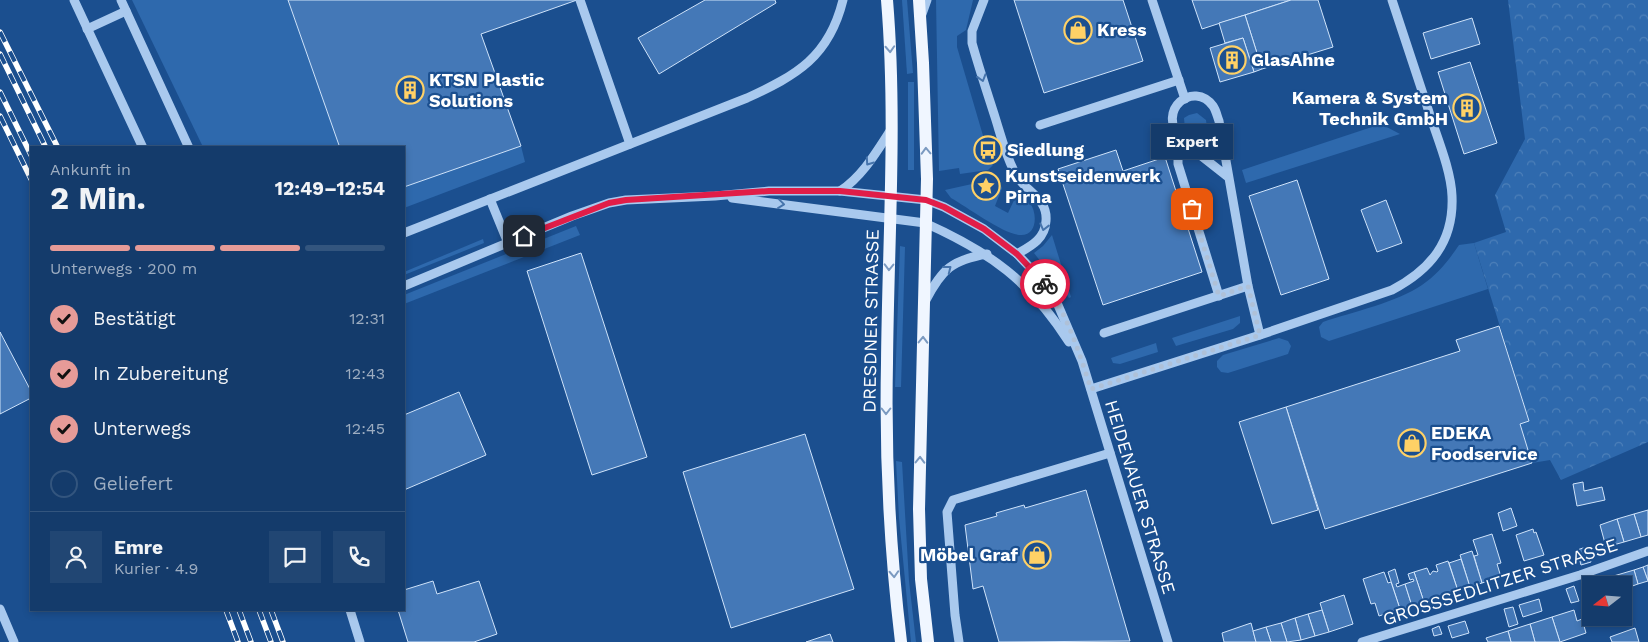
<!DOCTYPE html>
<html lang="de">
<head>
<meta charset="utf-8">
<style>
	:root { --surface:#143b6b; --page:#214673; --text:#f1f3f6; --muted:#9dadc1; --line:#33557e; --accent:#e69b98 }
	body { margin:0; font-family:"Work Sans",sans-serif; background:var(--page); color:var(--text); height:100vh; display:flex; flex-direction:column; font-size:19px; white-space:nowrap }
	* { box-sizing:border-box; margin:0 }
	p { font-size:16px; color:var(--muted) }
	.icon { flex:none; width:28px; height:28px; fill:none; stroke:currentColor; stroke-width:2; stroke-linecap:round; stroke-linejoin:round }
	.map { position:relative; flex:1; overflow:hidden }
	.side { position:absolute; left:30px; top:146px; width:375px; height:465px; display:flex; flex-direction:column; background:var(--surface); border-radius:0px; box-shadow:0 2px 8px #0003,0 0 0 1px var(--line) }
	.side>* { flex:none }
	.needle { width:32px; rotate:253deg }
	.fabs { position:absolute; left:1582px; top:576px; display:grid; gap:10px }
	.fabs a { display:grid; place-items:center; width:50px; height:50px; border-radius:0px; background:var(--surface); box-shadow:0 2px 8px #0003,0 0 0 1px var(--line); font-size:25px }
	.pin { position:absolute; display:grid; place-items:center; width:42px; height:42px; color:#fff; margin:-21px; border-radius:10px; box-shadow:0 2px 8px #0006 }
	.courier { position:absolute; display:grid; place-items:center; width:50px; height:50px; margin:-25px; border:4px solid #e11d48; border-radius:50%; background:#fff; color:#222; box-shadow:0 1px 6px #0007 }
	.bubble { position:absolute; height:35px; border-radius:0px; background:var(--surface); box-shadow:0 2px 8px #0003,0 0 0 1px var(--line); font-size:16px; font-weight:700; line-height:35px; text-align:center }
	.head em { font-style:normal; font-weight:700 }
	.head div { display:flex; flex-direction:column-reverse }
	.head { display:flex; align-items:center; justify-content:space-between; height:85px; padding:0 20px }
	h1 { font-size:32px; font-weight:700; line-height:38px }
	.bar { display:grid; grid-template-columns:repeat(4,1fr); gap:8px 5px; align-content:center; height:60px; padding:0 20px }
	.bar i { height:6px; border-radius:4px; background:var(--line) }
	.bar .current { background:var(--accent) }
	.bar p { grid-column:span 4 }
	.line { display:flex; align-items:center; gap:12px; padding:0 20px; border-top:1px solid var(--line) }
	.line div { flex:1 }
	.round { display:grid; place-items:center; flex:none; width:52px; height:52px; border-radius:0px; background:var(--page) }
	ol { padding:0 20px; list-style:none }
	li { display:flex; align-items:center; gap:15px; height:55px }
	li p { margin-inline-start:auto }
	li .icon { padding:5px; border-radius:50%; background:var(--accent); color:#111; stroke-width:4 }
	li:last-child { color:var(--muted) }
	li i { width:28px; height:28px; border:2px solid var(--line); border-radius:50% }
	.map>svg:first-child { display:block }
</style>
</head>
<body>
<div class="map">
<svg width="1648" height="642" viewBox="0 0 1648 642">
	<defs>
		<pattern id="forest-crowns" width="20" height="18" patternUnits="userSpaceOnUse" patternTransform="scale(1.25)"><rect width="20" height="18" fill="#2e69ad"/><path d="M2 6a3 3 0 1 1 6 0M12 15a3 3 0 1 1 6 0" fill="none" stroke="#4d80b9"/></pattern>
	</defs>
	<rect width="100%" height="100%" fill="#1b4f8f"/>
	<g fill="#2e69ad">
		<polygon points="132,0 288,0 340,147 203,147"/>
		<polygon points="902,0 907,0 913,73 907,74"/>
		<polygon points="936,0 973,0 966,30 957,36 957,47 984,139 980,141 984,154 990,153 993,165 988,170 960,174 959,168 939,171"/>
		<rect x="908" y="82" width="6" height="88"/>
		<path d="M1197 113 1206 120 1208 135 1206 138C1199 139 1189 135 1185 129L1184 118 1189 115Z"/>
		<polygon points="1381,124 1400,134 1246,183 1242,170"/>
		<polygon points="521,146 525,162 404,208 404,187"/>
		<path d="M997 178 1002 188 995 206 1008 213 1017 194C1021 197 1027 200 1030 203 1038 214 1037 237 1019 235 1002 233 967 207 951 198L945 190 972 184 976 198 995 194 992 179Z"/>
		<polygon points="576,226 580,235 404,304 404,295"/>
		<polygon points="1052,235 1071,297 1069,298 1034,253 1043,246"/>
		<polygon points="483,239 484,243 404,275 404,272"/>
		<path d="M1474 243 1488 289 1329 341 1321 337 1319 327 1323 322C1352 312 1398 302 1422 285 1437 275 1449 260 1459 245Z"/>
		<polygon points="900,246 905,247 901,387 895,387"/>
		<polygon points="1240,316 1240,323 1233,329 1176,346 1172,338"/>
		<polygon points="1279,338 1288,341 1291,346 1288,354 1228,373 1221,372 1217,367 1217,361 1223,355"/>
		<polygon points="1156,343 1158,352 1120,364 1113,363 1111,358"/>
		<polygon points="896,461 902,462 909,581 916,642 911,642 899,518"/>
	</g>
	<polygon fill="url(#forest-crowns)" points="1508,0 1648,0 1648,442 1561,480 1550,460 1532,463 1520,424 1529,420 1474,243 1506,232 1495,195 1525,139"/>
	<g fill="#4478b7" stroke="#cfe3fa">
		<polygon points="288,0 577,0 481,34 521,146 404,187 404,148 340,148"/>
		<polygon points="705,0 775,0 776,3 659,74 638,38"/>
		<polygon points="1014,0 1123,0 1143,61 1044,93"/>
		<polygon points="1192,0 1291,0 1202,29"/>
		<polygon points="1291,0 1318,0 1333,47 1262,69 1245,15"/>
		<polygon points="1245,15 1262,69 1254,72 1243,38 1225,43 1219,23"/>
		<polygon points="1472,18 1480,44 1431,59 1423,33"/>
		<polygon points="1243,38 1254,72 1220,82 1210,48"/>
		<polygon points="1470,62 1497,143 1464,154 1438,72"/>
		<polygon points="1116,150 1123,171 1165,157 1202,272 1103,305 1058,169"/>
		<polygon points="1297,180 1329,279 1281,295 1249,196"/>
		<polygon points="1386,200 1402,243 1377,252 1361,210"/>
		<polygon points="581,253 647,457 592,475 527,271"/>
		<polygon points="1499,326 1529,421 1520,424 1532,463 1325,529 1286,407 1460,351 1456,340"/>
		<polygon points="0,332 31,391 31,398 0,414"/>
		<polygon points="459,392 486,455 404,490 404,415"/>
		<polygon points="1286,407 1318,510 1272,524 1239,422"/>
		<polygon points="805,434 854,589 731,628 683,472"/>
		<polygon points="1583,482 1584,491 1602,487 1605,500 1577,506 1573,484"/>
		<polygon points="1086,490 1130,641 999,642 983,586 973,589 965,525 997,516 996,513 1024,505 1025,508"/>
		<polygon points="1511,508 1517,526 1503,531 1498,513"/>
		<polygon points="1648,510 1648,535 1641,537 1634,514"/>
		<polygon points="1634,514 1641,537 1624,542 1617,519"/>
		<polygon points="1617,519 1624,542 1606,547 1600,525"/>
		<polygon points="1533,529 1534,533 1536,532 1544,555 1524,561 1516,535"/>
		<polygon points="1492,534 1501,563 1497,564 1501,577 1482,583 1474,556 1478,555 1473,540"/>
		<polygon points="1586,547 1591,562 1581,565 1577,550"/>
		<polygon points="1472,551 1482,583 1470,587 1460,555"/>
		<polygon points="1461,559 1470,587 1458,591 1449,563"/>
		<polygon points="1448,561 1458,591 1424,602 1414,572 1427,568 1430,575 1433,571 1437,572 1438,571 1436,565"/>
		<polygon points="1648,565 1648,581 1643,567"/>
		<polygon points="1643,567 1648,581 1638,584 1634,570"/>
		<polygon points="1395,569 1399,583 1396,584 1397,587 1405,584 1412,606 1400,609 1388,572"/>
		<polygon points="1634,570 1638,584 1624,589 1624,585 1620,585 1617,575"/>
		<polygon points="1384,572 1388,583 1391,582 1400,609 1379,616 1375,603 1371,604 1363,579"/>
		<polygon points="1414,572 1424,602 1412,606 1405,584 1414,581 1413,579 1410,580 1408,574"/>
		<polygon points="1617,575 1620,585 1611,585 1606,578"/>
		<polygon points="433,581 437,594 479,581 497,634 474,642 408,642 398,610 404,610 404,590"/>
		<polygon points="1574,586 1579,601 1571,603 1566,589"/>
		<polygon points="1344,595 1353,624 1329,632 1320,603"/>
		<polygon points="1539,599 1542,611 1523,617 1519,605"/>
		<polygon points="1513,607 1518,624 1509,627 1504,609"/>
		<polygon points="1322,610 1329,632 1315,636 1308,614"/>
		<polygon points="1574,610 1577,621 1582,619 1586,633 1560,642 1552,617"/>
		<polygon points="1308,614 1315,636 1301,640 1295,618"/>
		<polygon points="1552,617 1560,642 1535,642 1530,624"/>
		<polygon points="1295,618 1301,640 1287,642 1281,623"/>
		<polygon points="1465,621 1469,633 1452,638 1448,626"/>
		<polygon points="1251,623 1256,642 1224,642 1222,633"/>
		<polygon points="1281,623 1287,642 1271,642 1266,627"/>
		<polygon points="1530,624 1535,642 1511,642 1508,631"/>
		<polygon points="1439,626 1442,634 1434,636 1432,629"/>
		<polygon points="1266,627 1271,642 1256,642 1253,631"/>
		<polygon points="1635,628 1639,642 1612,642 1610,637"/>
		<polygon points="1508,631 1511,642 1488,642 1486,638"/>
		<polygon points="830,634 833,642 806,642"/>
	</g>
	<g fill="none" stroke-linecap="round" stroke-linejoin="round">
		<g stroke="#a9c9ee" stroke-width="9">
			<polyline points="74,0 143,148"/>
			<polyline points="121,0 189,148"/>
			<polyline points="580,0 630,144"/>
			<path d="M984 0 972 31V43C979 68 987 92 995 117 1001 136 1006 157 1016 175 1026 192 1048 198 1046 221 1045 239 1031 246 1017 254"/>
			<polyline points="1152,0 1185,99"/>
			<polyline points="922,14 927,0"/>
			<polyline points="87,29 126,11"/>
			<polyline points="1040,125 1179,80"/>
			<polyline points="1181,140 1178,148 1178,164 1219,296"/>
			<path d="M1228 177 1181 140C1155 109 1194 80 1213 106 1216 110 1217 116 1219 121L1248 286 1260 335"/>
			<path d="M840 191C863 176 877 151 892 128"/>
			<path d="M732 198 925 223C990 252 1030 281 1069 342"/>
			<polyline points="490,199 508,243"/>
			<path d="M404 233 747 98C797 75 829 57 843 0"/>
			<polyline points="404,286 572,216 609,203 626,200 715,196 769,191 840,191 926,200 944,207 984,229 1017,254 1041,279 1058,305 1082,361 1168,642"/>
			<path d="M926 300C942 269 952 260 987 254"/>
			<polyline points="1104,333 1248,286"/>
			<path d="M1091 389 1260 335 1392 290C1430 270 1454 242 1452 196 1451 169 1436 135 1428 109 1416 72 1404 36 1392 0"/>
			<polyline points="0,609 14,642"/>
			<polyline points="350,610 360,642"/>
			<polyline points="959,642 955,615 947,512 953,500 1110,453"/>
			<polyline points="1362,642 1580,575 1648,551"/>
		</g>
		<g stroke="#f0f6ff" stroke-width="12">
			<path d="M887 0C897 121 888 242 887 363 885 456 890 550 901 642"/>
			<polyline points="919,0 923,63 927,179 919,509 921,579 928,642"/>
		</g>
		<g stroke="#fff" stroke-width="5.5">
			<g id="rail">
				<polyline points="0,32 58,148"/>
				<polyline points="0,54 46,148"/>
				<polyline points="0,92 31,155"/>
				<polyline points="0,116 31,179"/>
				<polyline points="226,610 238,642"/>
				<polyline points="239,610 251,642"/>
				<polyline points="259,610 271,642"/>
				<polyline points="271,610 283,642"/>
			</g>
		</g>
		<use href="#rail" stroke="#1b4f8f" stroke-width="4" stroke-dasharray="11" stroke-linecap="butt"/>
	</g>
	<defs><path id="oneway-chevron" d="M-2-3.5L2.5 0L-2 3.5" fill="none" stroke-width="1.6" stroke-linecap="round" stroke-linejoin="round" transform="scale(1.25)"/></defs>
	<g stroke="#7b9ac1">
		<use href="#oneway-chevron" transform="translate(890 49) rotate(87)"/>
		<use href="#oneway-chevron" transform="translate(926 151) rotate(-92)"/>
		<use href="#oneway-chevron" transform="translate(889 267) rotate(91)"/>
		<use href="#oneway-chevron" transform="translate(923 340) rotate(-89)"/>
		<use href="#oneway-chevron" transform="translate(886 411) rotate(90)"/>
		<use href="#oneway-chevron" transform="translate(920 460) rotate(-89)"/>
		<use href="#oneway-chevron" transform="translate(894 574) rotate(87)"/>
	</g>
	<g stroke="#4674ac">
		<use href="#oneway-chevron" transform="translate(982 78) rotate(73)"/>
		<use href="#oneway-chevron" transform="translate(869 162) rotate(125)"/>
		<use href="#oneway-chevron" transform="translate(781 204) rotate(7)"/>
		<use href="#oneway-chevron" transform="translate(1044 227) rotate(104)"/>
		<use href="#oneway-chevron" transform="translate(948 269) rotate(-38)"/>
	</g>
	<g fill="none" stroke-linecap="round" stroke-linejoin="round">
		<path stroke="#afc1d8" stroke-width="5" stroke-dasharray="0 9" d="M1045 284C1067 313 1080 355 1091 389L1260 335 1248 286 1219 296 1192 209"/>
		<polyline stroke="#e11d48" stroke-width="6" points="524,236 609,203 626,200 769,191 840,191 926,200 944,207 984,229 1017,254 1045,284"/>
	</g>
	<defs>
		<g id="shop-ring" transform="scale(1.4375)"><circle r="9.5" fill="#1b4f8f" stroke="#ffd166" stroke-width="1.5"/><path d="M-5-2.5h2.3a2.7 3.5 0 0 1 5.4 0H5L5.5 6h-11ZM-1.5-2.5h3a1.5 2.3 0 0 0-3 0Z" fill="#ffd166"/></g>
		<g id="building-ring" transform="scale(1.4375)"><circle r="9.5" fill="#1b4f8f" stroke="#ffd166" stroke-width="1.5"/><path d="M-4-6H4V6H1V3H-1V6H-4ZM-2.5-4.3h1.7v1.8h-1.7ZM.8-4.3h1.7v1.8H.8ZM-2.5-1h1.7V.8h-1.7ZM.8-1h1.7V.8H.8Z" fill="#ffd166"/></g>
		<g id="bus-ring" transform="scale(1.4375)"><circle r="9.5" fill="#1b4f8f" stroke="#ffd166" stroke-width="1.5"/><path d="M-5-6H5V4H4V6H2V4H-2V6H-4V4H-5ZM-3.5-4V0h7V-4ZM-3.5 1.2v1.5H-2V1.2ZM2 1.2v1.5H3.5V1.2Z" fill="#ffd166"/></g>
		<g id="sight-ring" transform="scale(1.4375)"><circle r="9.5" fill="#1b4f8f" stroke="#ffd166" stroke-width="1.5"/><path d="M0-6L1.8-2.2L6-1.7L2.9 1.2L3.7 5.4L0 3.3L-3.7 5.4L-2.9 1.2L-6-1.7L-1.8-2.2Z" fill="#ffd166"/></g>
	</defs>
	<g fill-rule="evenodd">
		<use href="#shop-ring" x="1078" y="30"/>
		<use href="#building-ring" x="1232" y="60"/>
		<use href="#building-ring" x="410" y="90"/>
		<use href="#building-ring" x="1467" y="108"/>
		<use href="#bus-ring" x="988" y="150"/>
		<use href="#sight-ring" x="986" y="186"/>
		<use href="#shop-ring" x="1412" y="443"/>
		<use href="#shop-ring" x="1037" y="555"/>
	</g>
	<g text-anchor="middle" stroke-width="4.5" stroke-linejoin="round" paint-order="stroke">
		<g font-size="18" font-weight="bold" fill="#fff" stroke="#1b4f8f" text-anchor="start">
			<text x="1097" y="36">Kress</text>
			<text x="1251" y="66">GlasAhne</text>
			<text x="429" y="86">KTSN Plastic<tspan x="429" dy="21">Solutions</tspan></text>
			<text x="1448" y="104" text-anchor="end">Kamera &amp; System<tspan x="1448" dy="21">Technik GmbH</tspan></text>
			<text x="1007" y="156">Siedlung</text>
			<text x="1005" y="182">Kunstseidenwerk<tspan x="1005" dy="21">Pirna</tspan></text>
			<text x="1431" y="439">EDEKA<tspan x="1431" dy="21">Foodservice</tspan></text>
			<text x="1018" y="561" text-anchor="end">Möbel Graf</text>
		</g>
		<g font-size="18" fill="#fff" stroke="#1b4f8f">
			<text transform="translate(871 321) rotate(-89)" y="6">DRESDNER STRASSE</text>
			<text transform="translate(1140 497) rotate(73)" y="6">HEIDENAUER STRASSE</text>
			<text transform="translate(1500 582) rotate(-18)" y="6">GROSSSEDLITZER STRASSE</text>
		</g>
	</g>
</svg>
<div class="fabs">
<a><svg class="needle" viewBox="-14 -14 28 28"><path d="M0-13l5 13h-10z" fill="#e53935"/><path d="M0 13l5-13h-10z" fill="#9dadc1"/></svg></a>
</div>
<div class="pin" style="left:1192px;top:209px;background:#ea580c"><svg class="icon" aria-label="bag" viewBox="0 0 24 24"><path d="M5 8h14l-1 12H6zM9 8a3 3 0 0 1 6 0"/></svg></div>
<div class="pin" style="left:524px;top:236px;background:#1f2937"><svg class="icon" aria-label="home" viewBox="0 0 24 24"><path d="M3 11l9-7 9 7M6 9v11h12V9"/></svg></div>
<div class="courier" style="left:1045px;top:284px"><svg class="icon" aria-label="bike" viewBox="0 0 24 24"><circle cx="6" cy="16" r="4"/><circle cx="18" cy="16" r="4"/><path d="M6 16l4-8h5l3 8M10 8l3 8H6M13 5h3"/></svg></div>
<div class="bubble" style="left:1151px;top:124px;width:82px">Expert</div>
<section class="side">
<div class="head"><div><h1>2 Min.</h1><p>Ankunft in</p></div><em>12:49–12:54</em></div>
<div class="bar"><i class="current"></i><i class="current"></i><i class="current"></i><i></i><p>Unterwegs · 200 m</p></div>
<ol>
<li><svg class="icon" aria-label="check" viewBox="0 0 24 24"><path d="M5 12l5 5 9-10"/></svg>Bestätigt<p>12:31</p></li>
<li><svg class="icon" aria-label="check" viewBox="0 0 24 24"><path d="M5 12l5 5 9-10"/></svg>In Zubereitung<p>12:43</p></li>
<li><svg class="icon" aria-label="check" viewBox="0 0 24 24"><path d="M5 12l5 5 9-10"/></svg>Unterwegs<p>12:45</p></li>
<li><i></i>Geliefert</li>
</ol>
<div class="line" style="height:90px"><a class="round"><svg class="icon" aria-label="person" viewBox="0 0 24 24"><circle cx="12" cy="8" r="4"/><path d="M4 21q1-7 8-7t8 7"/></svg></a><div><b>Emre</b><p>Kurier · 4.9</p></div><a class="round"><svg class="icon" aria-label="chat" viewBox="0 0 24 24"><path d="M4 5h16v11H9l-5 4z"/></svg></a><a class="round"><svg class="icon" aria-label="phone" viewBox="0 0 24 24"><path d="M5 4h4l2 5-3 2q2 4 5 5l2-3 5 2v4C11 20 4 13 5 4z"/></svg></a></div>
</section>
</div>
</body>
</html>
